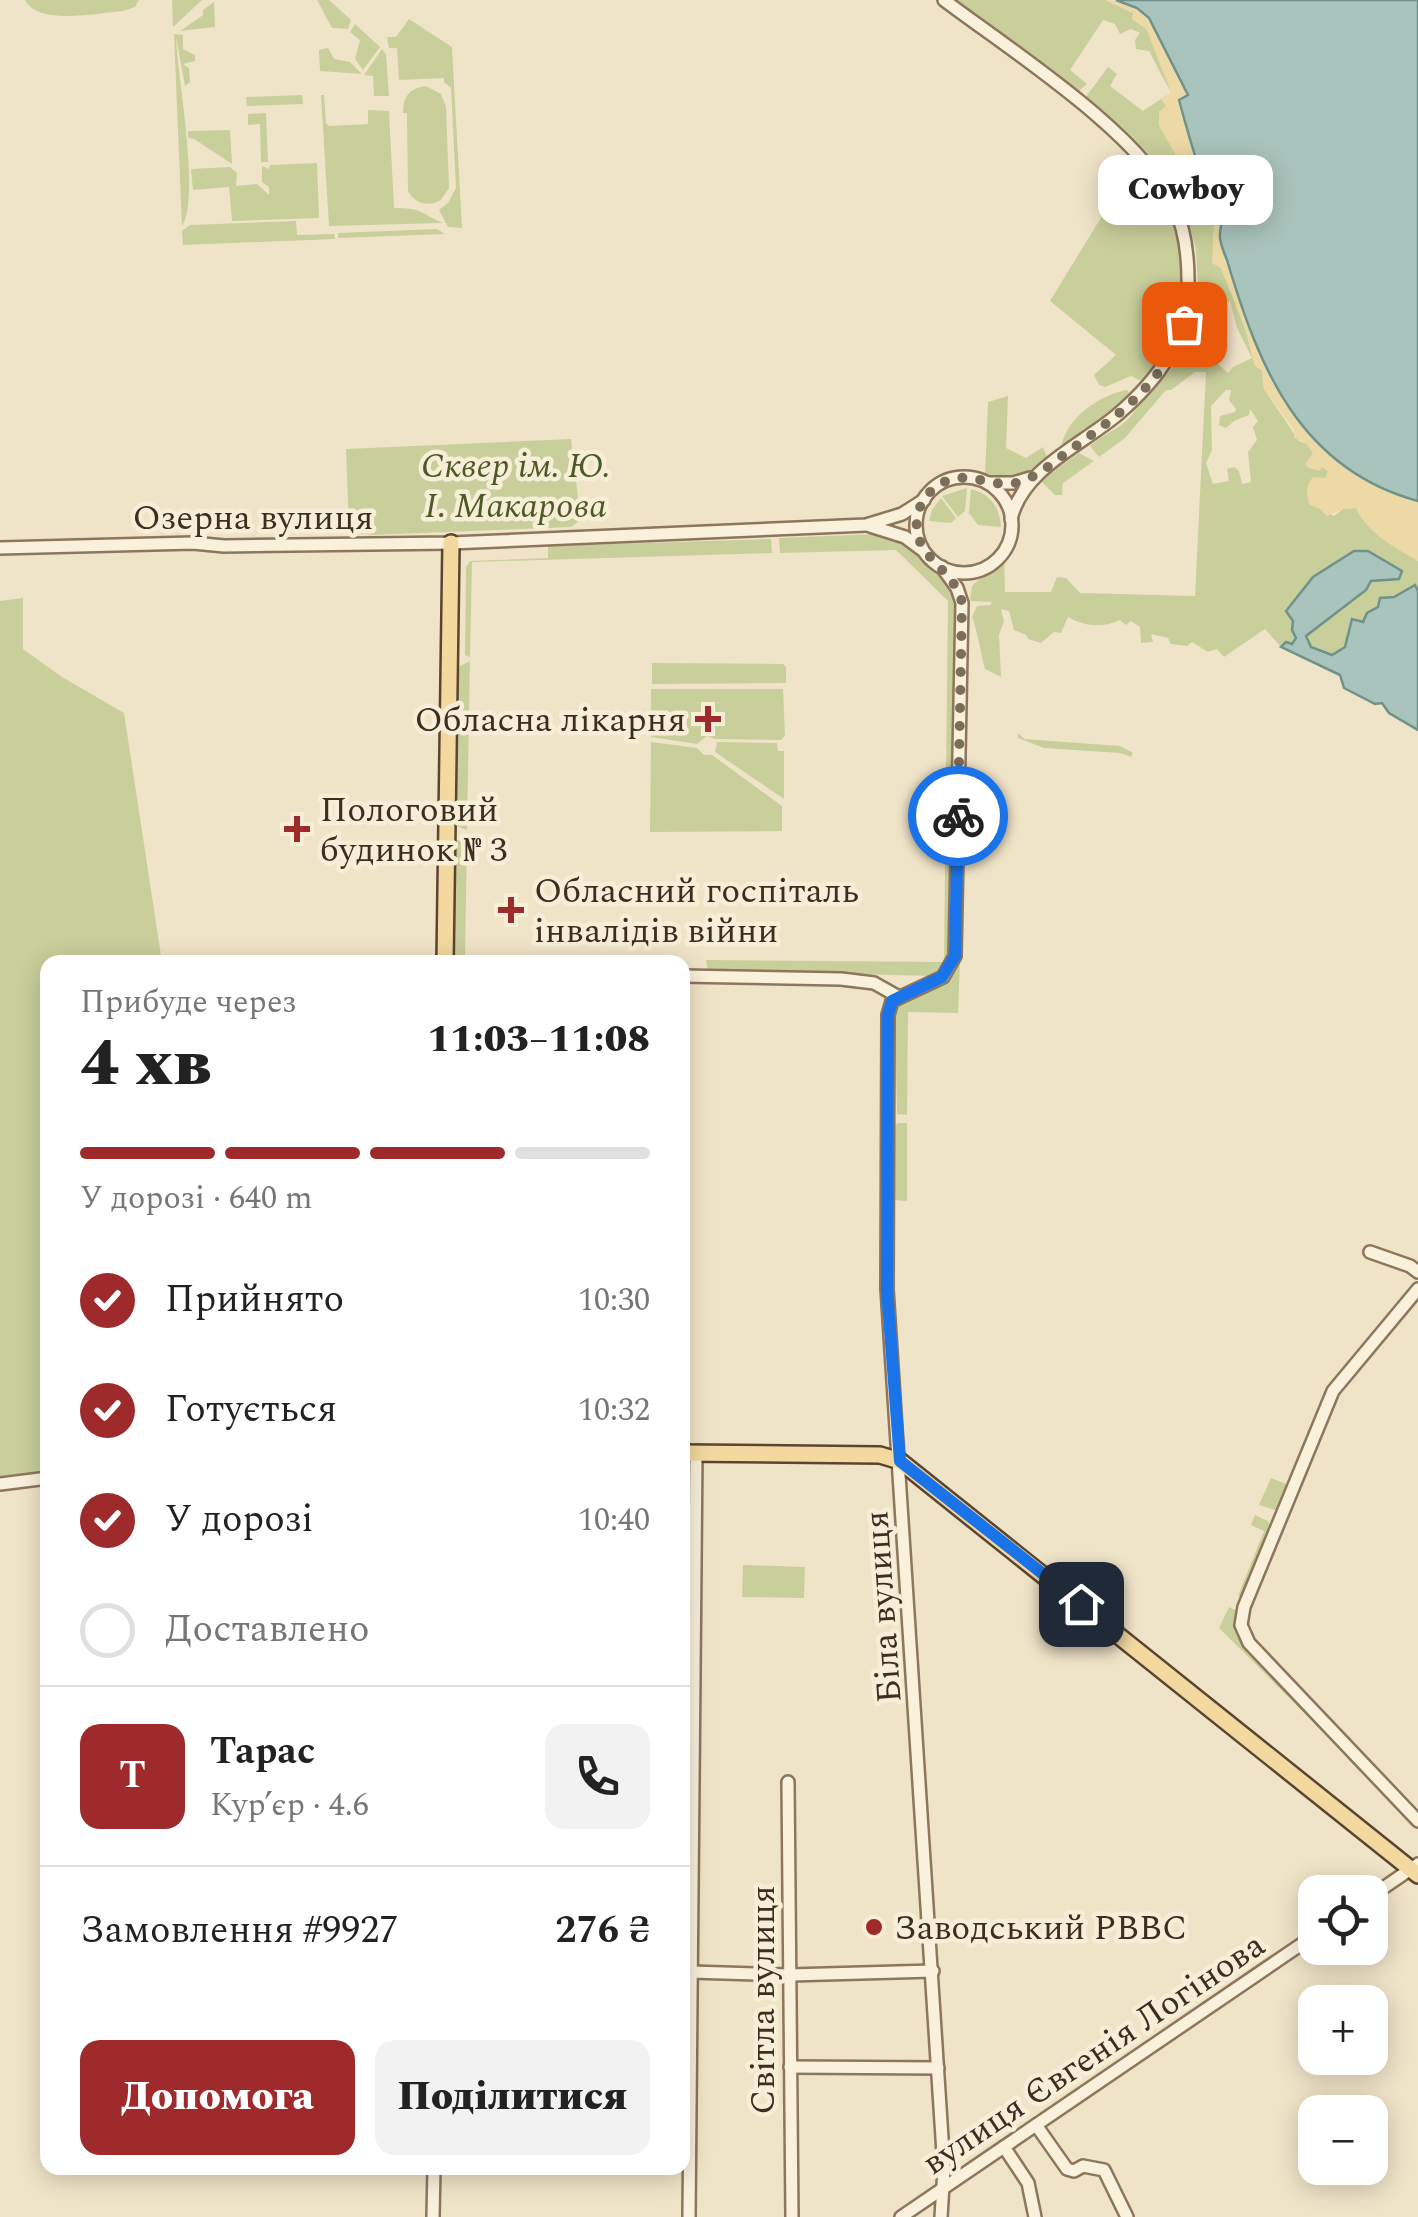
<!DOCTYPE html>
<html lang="uk">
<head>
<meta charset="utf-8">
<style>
	:root { --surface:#fff; --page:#f2f2f2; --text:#222; --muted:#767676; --line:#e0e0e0; --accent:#9e2a2b }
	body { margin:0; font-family:Spectral,serif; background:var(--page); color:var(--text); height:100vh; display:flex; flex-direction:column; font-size:38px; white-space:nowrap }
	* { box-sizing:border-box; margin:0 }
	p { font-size:32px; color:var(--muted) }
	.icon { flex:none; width:55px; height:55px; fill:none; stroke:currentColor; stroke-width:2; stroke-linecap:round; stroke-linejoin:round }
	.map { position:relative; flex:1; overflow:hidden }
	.drawer { position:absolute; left:40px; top:955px; width:650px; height:1220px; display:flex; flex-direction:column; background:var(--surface); border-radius:20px; box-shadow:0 5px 25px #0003 }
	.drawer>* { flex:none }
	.tools { position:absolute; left:1298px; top:1875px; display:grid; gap:20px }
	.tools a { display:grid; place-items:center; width:90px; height:90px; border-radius:20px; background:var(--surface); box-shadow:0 5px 25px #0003; font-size:50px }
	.pin { position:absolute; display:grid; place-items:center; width:85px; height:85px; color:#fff; margin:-42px; border-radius:20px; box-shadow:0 5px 15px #0006 }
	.courier { position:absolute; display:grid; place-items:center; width:100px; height:100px; margin:-50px; border:8px solid #1a73e8; border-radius:50%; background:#fff; color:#222; box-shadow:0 2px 12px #0007 }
	.bubble { position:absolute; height:70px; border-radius:20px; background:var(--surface); box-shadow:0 5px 25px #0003; font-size:32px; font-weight:800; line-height:70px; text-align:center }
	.head em { font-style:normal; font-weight:800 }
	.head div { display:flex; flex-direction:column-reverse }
	.head { display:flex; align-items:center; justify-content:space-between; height:170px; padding:0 40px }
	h1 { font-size:65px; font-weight:800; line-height:75px }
	.bar { display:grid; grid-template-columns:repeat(4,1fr); gap:15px 10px; align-content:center; height:120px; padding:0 40px }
	.bar i { height:12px; border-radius:8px; background:var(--line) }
	.bar .on { background:var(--accent) }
	.bar p { grid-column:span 4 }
	.line { display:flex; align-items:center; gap:25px; padding:0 40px; border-top:2px solid var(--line) }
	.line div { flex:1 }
	.round { display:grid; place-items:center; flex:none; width:105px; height:105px; border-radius:20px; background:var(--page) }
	ol { padding:0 40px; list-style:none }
	li { display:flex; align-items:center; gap:30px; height:110px }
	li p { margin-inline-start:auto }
	li .icon { padding:10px; border-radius:50%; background:var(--accent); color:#fff; stroke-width:4 }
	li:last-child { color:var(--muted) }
	li i { width:55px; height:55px; border:5px solid var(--line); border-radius:50% }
	.cta { display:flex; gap:20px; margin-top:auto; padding:20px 40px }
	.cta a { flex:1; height:115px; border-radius:20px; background:var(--accent); color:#fff; font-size:40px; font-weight:800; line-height:115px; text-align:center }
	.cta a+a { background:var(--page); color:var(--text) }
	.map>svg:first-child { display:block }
</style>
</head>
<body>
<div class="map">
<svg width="1418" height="2217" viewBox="0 0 1418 2217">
	<rect width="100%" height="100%" fill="#f0e4c8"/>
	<g fill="#c9cf9b" fill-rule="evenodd">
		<path d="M25 0H139L135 7 123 11C97 13 38 26 25 0Z"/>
		<polygon points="172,0 202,0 173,27"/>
		<polygon points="317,0 329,0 351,20 348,29 332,28"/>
		<polygon points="956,0 1105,0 1134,13 1132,19 1150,31 1171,93 1149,51 1136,49 1135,40 1140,33 1131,29 1120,34 1115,24 1103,20 1070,70 1087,84 1078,92"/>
		<polygon points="214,2 215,27 180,31 203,15 203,10"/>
		<polygon points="409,19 452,47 462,228 448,227 439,210 448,203 456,188 451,88 444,82 444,78 399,80 397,48 389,48 387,37 396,37"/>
		<polygon points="355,24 380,47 363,70 355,59 360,40 350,32"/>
		<path d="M174 34 183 35V49L195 55V61L183 64 189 68 190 82 185 86 176 37C177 75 201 198 182 226Z"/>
		<polygon points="328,48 334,59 350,62 362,74 320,71 319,50"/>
		<polygon points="382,49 386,54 389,96 374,96 373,76 364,75"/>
		<path d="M1108 67 1117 74 1110 86 1143 111 1161 99 1167 106 1159 125 1202 201 1215 206 1213 246 1245 328 1255 366 1262 370 1264 389 1299 441 1308 444 1314 454 1311 457 1328 471 1326 478 1319 479 1320 509 1334 516 1343 509 1356 508 1373 530 1418 561V591L1412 585 1378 607 1363 622 1352 619 1345 647 1332 655 1311 647 1306 636 1366 590 1371 581 1402 572 1368 551C1326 571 1286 580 1297 638L1292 645 1284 643 1281 647 1265 629 1224 657 1217 649 1208 652 1192 642 1187 646 1171 644 1168 638 1151 634 1153 642 1141 643 1140 627 1131 621 1126 625 1120 620C1103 628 1086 627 1068 617L1061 633 1054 632 1041 643 1028 639 1026 635 1014 630 1009 611 1001 609 1004 621 999 635 1001 677 985 669C980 650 978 633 972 617L977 606 990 605 992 602 970 601 972 586 1004 557 1005 592H1051L1057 577 1066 578 1080 593 1195 596 1206 372H1195L1171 390H1166L1125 438 1099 457 1090 446C1105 432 1126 428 1137 407L1186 353 1218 364 1228 373 1233 367 1252 358 1237 328 1230 301 1209 307 1216 333 1207 348 1190 341 1198 285 1196 248 1182 205 1160 166 1146 151 1085 98ZM1226 390H1231L1229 400 1236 409 1235 412 1220 416 1219 425 1226 428 1234 421 1249 415 1250 409 1258 421 1253 427 1257 440 1248 452 1251 482 1242 484 1239 471 1234 467 1227 469 1229 481 1213 484 1206 463 1212 450 1211 406Z"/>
		<path d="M426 86 441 94 446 107 449 188 441 200C429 207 415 204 408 191L407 113H403C403 96 410 88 426 86Z"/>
		<polygon points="302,95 303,104 247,106 246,97"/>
		<path d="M321 95H324L326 123 329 126 368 124V110L389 111 394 208C423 208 420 213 443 223L329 226Z"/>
		<polygon points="266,113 268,162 261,162 260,124 248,125 248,114"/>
		<polygon points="230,130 232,164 194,139 188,138 188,131"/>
		<polygon points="317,163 319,218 232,221 229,187 193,190 191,169 230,167 237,173 236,186 257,184 269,195 269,187 262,182 262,166 269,169 270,165"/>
		<path d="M1142 171C1194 229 1193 322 1143 382L1131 376 1105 387 1099 385 1094 375 1116 355 1050 301 1102 216Z"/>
		<polygon points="296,221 297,235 334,234 335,239 183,245 182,231 190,225"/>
		<polygon points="437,229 445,234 338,238 338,233"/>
		<path d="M1127 390 1130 395 1061 449C1064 419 1099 395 1127 390Z"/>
		<path d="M1008 396 1006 448 1026 458 1043 447 1047 457C1032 473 1007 483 985 475L988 402Z"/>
		<polygon points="571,439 580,514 579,521 571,527 373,535 356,533 349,528 346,449"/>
		<polygon points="1079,453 1094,461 1063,483 1062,495 1055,495 1041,481"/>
		<polygon points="967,488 965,511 958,517 942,496"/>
		<path d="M971 489C990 494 1000 507 1001 527L978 525 969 513Z"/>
		<polygon points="941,498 956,518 951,523 929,521 932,510"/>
		<path d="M876 534C912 539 943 568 957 602L951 958 938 976 708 971 706 960 944 962 948 601 896 550 780 553 779 538Z"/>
		<polygon points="771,539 772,553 472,562 470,657 465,655 466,567 470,561 548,558 548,546"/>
		<polygon points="23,598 23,649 62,677 124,713 162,962 48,962 47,1474 0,1480 0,601"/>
		<polygon points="470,661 467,830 454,825 456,668"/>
		<polygon points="652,663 783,664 786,667 786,683 652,684"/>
		<polygon points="651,689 783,689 785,736 781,740 715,739 707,736 697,744 651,737"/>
		<polygon points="1018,733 1024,739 1120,746 1133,753 1131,757 1120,753 1044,748 1018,738"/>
		<polygon points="651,742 697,748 704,755 712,755 782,806 782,831 650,832"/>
		<polygon points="717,742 777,743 778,751 784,751 784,799 715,752"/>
		<polygon points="467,836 465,958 600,960 600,962 456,962 451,953 454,842"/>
		<polygon points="960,960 958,1013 908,1012 907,1115 897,1114 895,1013 902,999 944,982"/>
		<polygon points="898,1123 907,1123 907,1201 894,1200 895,1126"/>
		<polygon points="1271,1478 1289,1485 1278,1511 1259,1505"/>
		<polygon points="1255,1515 1268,1521 1271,1529 1243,1598 1238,1596 1264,1531 1251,1525"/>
		<polygon points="743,1565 805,1567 804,1598 742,1597"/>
		<polygon points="1229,1607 1237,1611 1237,1625 1360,1768 1219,1628"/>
	</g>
	<path fill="#ecd9a5" d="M1105 0C1154 0 1169 59 1188 96L1179 100 1212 196C1225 213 1218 221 1220 239 1221 247 1225 254 1227 261 1259 367 1302 470 1418 501V561C1395 548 1366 532 1356 508L1343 509 1327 516 1320 509 1310 505C1306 495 1305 486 1313 477L1326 478 1328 471 1322 467 1320 471 1308 468 1305 464 1313 453 1305 442 1294 438V430L1264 389 1262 370 1255 366 1245 328 1221 268 1212 263 1215 206 1202 201 1159 125V112L1166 106 1161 99 1171 92 1146 28 1132 19 1133 13Z"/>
	<g fill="#a9c4bc" stroke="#6f938a" stroke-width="2.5">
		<path d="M1116 0H1418V501C1300 469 1259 368 1227 260 1224 253 1221 245 1220 238 1219 228 1225 217 1220 207 1218 202 1214 199 1211 195 1196 165 1188 132 1179 100L1188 95 1149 18 1137 8Z"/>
		<polygon points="1354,551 1368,551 1402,571 1399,579 1371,581 1366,590 1306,636 1311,647 1332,655 1345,647 1352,619 1363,622 1367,613 1378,607 1380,598 1394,597 1415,585 1418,591 1418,730 1389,713 1382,703 1375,704 1344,688 1340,675 1281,647 1286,642 1292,644 1296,638 1292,630 1293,621 1286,611 1313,577"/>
	</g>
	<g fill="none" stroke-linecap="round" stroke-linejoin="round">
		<g stroke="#8d765c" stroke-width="16">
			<g id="minor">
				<path d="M944 0C1009 49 1142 134 1174 206 1185 229 1188 255 1188 280 1190 338 1159 379 1117 415 1080 446 1023 469 1011 519"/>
				<circle cx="964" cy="525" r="48"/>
				<polyline points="989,483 1013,483 1030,478"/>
				<polyline points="870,526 905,537 921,549"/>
				<polyline points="0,548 193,543 224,546 451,543 866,525 902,514 924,500"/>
				<polyline points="682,976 841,979 874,983 899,997"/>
				<polyline points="1370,1252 1410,1266 1418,1272"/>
				<polyline points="1418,1289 1333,1391 1244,1607 1241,1625 1249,1643 1418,1821"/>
				<polyline points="0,1484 48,1478"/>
				<polyline points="788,1782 792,2217"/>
				<polyline points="1370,1897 1418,1864"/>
				<polyline points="691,1972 790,1975 933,1971"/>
				<polyline points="790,2067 938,2068"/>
				<polyline points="1036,2125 1067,2169 1074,2171 1083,2166 1104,2170 1127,2217"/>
				<polyline points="1004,2147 1028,2183 1035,2217"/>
				<polyline points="433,2217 434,2168"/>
				<polyline points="689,2217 696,1453"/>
				<polyline points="901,2217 1315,1935"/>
				<polyline points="941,2217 944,2169 887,1289 888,1015 892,1001 943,977 955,956 962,603 957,588 942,567"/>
			</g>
		</g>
		<g stroke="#5b4430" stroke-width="20">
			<g id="major">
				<polyline points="445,962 451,543"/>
				<polyline points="682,1453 880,1455 900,1461 1418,1875"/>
			</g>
		</g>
		<use href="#minor" stroke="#faf1dc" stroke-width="11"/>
		<use href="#major" stroke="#f3d9a0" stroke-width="15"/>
	</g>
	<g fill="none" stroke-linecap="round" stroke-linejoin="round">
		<path stroke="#7c6e5b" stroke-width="10" stroke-dasharray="0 18" d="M958 816 962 603C955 568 912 558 917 519 919 501 932 486 949 480 972 472 993 488 1016 483 1035 478 1048 467 1062 456 1111 421 1165 384 1184 324"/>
		<polyline stroke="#1a73e8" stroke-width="12" points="958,816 955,956 942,977 892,1001 888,1015 887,1290 900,1461 1081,1604"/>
	</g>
	<g fill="#9e2a2b" stroke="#f7eed8" stroke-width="4">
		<path d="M703 704h10v10h10v10h-10v10h-10v-10h-10v-10h10z"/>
		<path d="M292 814h10v10h10v10h-10v10h-10v-10h-10v-10h10z"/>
		<path d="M506 895h10v10h10v10h-10v10h-10v-10h-10v-10h10z"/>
		<circle cx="874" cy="1927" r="10"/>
	</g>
	<g text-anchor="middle" stroke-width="9" stroke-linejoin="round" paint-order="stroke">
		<g font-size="35" font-style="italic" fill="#4d5a26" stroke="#f7eed8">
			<text x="516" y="477">Сквер ім. Ю.<tspan x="516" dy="40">І. Макарова</tspan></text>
		</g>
		<g font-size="35" fill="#3d2e20" stroke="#f7eed8">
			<text x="253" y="529">Озерна вулиця</text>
			<text transform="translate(882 1607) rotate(-94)" y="12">Біла вулиця</text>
			<text transform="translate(762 2000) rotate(-90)" y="12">Світла вулиця</text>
			<text transform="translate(1093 2053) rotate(-34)" y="12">вулиця Євгенія Логінова</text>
		</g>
		<g font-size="35" fill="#3d2e20" stroke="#f7eed8" text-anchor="start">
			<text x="686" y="731" text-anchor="end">Обласна лікарня</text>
			<text x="320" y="821">Пологовий<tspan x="320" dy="40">будинок № 3</tspan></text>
			<text x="534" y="902">Обласний госпіталь<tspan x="534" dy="40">інвалідів війни</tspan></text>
			<text x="894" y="1939">Заводський РВВС</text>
		</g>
	</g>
</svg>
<div class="tools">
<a><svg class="icon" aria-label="locate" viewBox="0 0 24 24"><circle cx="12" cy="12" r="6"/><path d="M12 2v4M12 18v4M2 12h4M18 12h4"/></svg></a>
<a>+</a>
<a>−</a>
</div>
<div class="pin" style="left:1184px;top:324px;background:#ea580c"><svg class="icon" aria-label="bag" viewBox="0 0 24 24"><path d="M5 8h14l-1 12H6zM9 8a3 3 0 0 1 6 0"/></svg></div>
<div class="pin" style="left:1081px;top:1604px;background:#1f2937"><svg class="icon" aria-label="home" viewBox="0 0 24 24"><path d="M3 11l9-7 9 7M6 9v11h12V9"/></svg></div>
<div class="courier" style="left:958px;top:816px"><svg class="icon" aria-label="bike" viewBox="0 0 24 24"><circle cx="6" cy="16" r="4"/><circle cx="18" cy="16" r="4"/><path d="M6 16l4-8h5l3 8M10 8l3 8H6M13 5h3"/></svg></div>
<div class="bubble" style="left:1098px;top:155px;width:175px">Cowboy</div>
<section class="drawer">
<div class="head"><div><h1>4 хв</h1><p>Прибуде через</p></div><em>11:03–11:08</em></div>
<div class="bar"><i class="on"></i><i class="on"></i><i class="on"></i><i></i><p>У дорозі · 640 m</p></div>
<ol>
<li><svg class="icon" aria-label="check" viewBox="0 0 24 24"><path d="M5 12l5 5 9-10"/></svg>Прийнято<p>10:30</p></li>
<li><svg class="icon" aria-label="check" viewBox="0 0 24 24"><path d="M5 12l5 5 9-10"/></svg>Готується<p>10:32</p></li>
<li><svg class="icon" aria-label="check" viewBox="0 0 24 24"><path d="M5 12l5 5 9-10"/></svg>У дорозі<p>10:40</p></li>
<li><i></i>Доставлено</li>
</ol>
<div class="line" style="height:180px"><b class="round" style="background:var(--accent);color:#fff">Т</b><div><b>Тарас</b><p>Кур’єр · 4.6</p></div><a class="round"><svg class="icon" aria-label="phone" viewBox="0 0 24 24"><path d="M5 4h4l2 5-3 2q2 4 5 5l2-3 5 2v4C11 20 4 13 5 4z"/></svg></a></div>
<div class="line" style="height:130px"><div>Замовлення #9927</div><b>276 ₴</b></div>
<div class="cta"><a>Допомога</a><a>Поділитися</a></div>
</section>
</div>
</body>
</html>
